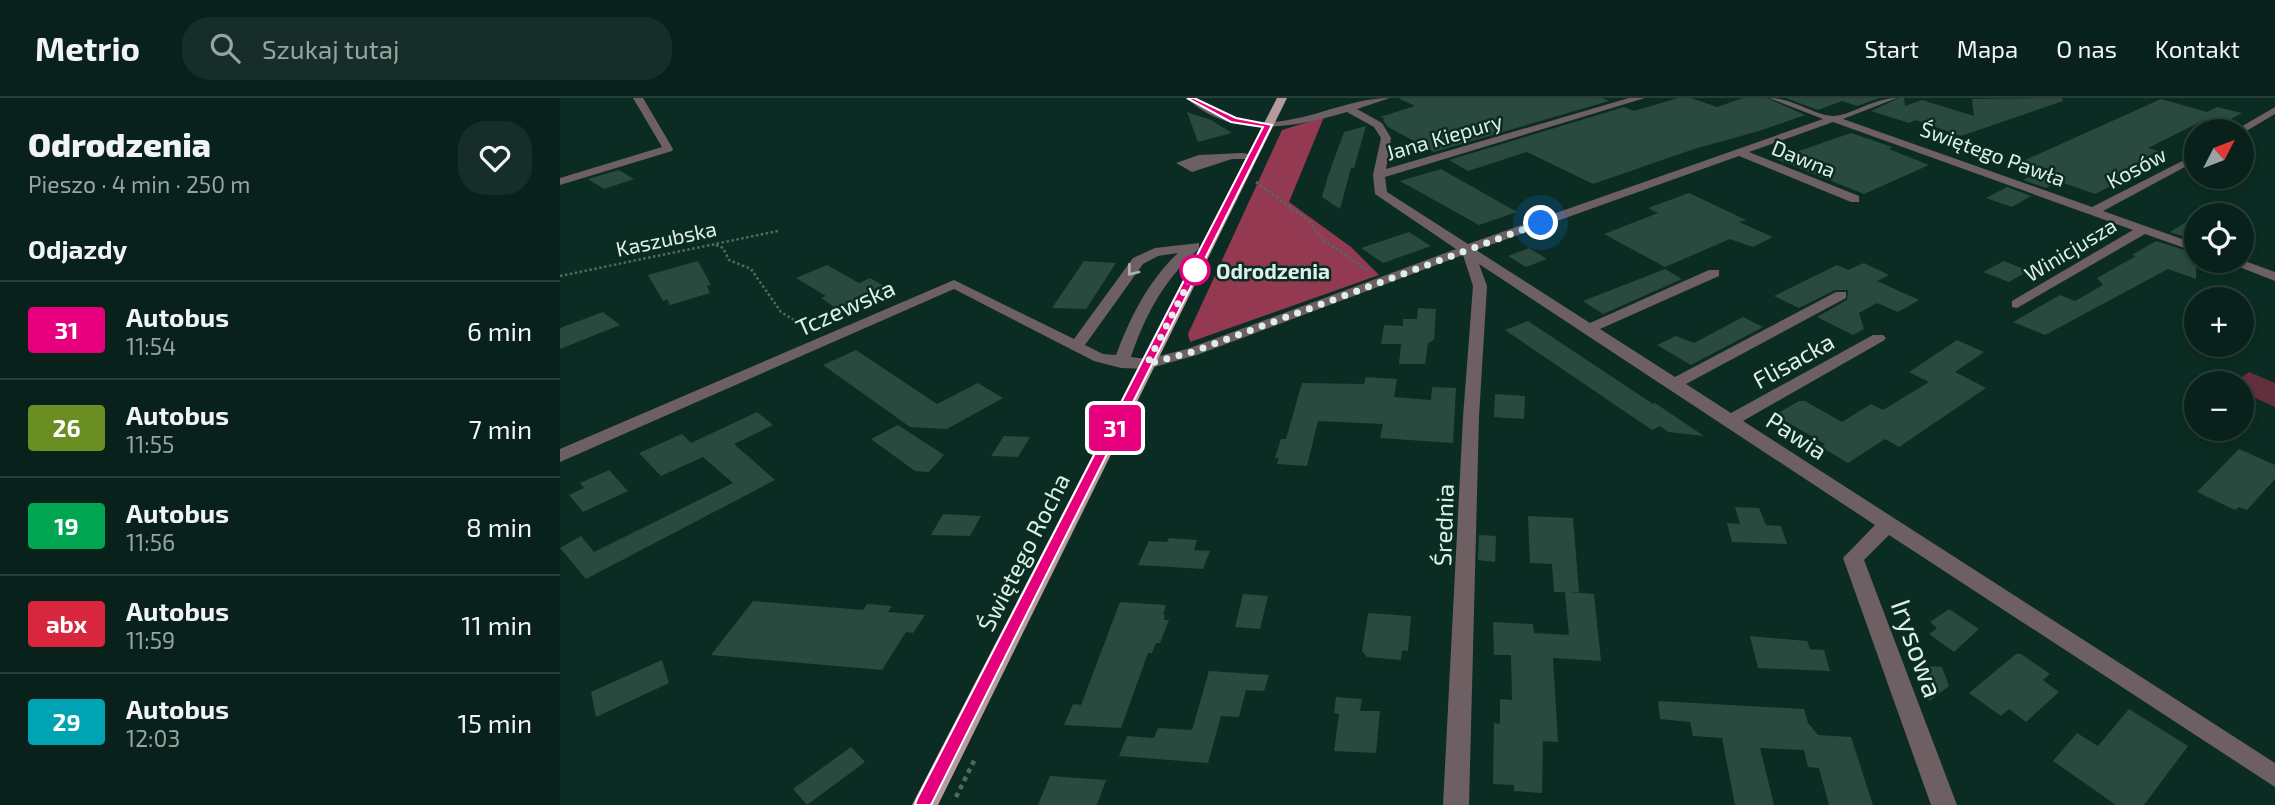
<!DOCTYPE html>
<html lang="pl">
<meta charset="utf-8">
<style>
body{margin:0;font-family:"Exo 2",sans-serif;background:#162e27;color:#f1f3f6;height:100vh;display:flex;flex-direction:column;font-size:26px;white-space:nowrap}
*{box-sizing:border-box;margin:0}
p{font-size:23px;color:#98a3a2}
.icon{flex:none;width:38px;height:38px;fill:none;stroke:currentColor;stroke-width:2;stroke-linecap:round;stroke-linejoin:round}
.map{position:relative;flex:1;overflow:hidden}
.sheet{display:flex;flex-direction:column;background:#08211a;width:560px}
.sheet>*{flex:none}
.badge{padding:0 14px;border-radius:5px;font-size:24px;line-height:46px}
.needle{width:46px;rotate:48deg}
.fabs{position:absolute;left:1624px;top:21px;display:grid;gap:14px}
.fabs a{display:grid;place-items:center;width:70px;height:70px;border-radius:50%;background:#08211a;box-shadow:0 4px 10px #0003,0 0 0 2px #293e39;font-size:35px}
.you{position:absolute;width:35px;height:35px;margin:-18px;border:5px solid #fff;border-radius:50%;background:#1a73e8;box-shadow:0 0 0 10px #1a73e833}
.map>.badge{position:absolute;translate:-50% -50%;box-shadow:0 0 0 4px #fff}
h2{padding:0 28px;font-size:26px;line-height:63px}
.round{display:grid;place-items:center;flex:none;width:74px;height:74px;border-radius:28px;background:#162e27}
.headline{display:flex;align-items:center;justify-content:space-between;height:119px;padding:0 28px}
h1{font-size:33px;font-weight:800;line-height:52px}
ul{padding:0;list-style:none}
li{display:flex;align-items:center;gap:21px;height:98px;padding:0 28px;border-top:2px solid #293e39}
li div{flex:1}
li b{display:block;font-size:26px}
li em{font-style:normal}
li .badge{min-width:77px;font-weight:700;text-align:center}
header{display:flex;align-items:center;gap:42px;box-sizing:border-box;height:98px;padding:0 35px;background:#08211a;border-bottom:2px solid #293e39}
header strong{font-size:33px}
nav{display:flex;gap:38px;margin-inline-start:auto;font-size:24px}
.search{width:490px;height:63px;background:#162e27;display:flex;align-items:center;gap:18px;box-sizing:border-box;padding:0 24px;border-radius:28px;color:#98a3a2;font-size:26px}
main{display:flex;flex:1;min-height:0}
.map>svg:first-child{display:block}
.green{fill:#622f3b}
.forest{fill:#933952}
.building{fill:#2a4a40}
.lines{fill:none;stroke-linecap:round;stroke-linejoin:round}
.path-far1{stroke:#4f6b62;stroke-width:2.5;stroke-dasharray:2.5 2.5;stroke-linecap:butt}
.path{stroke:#4f6b62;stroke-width:4.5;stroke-dasharray:4.5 4.5;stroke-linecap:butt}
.minor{fill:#6e5f62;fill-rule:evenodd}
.major{fill:#b7999e;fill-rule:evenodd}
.oneway{stroke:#abaeac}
.line{fill:#e6007e;stroke:#fff;stroke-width:2}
.walk{stroke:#ddefe8;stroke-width:7;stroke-dasharray:0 12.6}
.stop-dot{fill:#fff;stroke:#e6007e;stroke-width:3.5}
.labels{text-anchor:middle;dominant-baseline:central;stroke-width:5;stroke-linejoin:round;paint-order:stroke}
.far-street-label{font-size:21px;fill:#ddefe8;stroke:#0b2c22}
.far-stop-label{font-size:21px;font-weight:bold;fill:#ddefe8;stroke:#0b2c22;text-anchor:start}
.street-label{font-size:24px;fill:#ddefe8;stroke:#0b2c22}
.near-street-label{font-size:28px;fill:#ddefe8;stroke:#0b2c22}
</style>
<header>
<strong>Metrio</strong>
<div class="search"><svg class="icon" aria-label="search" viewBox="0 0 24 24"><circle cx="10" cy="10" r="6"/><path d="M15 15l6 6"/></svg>Szukaj tutaj</div>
<nav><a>Start</a><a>Mapa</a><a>O nas</a><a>Kontakt</a></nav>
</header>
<main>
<section class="sheet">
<div class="headline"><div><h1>Odrodzenia</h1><p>Pieszo · 4 min · 250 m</p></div><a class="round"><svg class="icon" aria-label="heart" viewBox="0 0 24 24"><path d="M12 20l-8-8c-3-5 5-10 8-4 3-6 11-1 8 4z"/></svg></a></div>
<h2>Odjazdy</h2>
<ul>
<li><span class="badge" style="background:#e6007e;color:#fff">31</span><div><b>Autobus</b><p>11:54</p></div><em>6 min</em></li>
<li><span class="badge" style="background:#6b8e23;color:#fff">26</span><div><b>Autobus</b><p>11:55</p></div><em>7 min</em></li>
<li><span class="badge" style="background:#00a651;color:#fff">19</span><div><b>Autobus</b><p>11:56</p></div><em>8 min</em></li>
<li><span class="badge" style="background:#d7263d;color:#fff">abx</span><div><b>Autobus</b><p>11:59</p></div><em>11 min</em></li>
<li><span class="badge" style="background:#00a3b4;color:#fff">29</span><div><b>Autobus</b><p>12:03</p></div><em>15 min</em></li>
</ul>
</section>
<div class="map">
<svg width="1715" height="707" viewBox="0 0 1715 707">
<rect width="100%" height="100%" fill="#0b2c22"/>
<path class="green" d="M 1689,274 L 1715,285 L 1715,309 L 1682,294 L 1682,285 L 1674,285 Z"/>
<path class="forest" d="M 764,19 L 729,104 L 791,149 L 819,177 L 630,244 L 628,236 L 722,32 Z"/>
<path class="building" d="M 838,0 L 1042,0 L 1049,3 L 874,54 L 828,29 L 823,22 L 825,21 L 820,19 L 855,8 Z
M 1118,0 L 1131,0 L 1157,9 L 1183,0 L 1207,0 L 1245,17 L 1199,33 L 1134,51 L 1033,86 L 967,54 L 908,73 L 889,62 L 1064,9 L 1074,13 Z
M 1226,0 L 1320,0 L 1297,8 L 1282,3 L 1258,12 Z
M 1339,0 L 1344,0 L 1345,8 L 1362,2 L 1414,18 L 1412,1 L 1502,0 L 1503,3 L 1401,38 L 1356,22 L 1349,25 L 1311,13 Z
M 1601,1 L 1647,14 L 1657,9 L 1682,15 L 1660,27 L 1644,22 L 1588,50 L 1598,53 L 1581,62 L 1594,66 L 1535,96 L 1498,83 L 1486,90 L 1463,82 L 1486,71 L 1463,63 Z
M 627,14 L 651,22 L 672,35 L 638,44 Z
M 806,28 L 794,70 L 791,70 L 780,111 L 762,99 L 768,78 L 784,34 Z
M 1291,35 L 1332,49 L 1329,51 L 1369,67 L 1304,96 L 1216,61 Z
M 881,71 L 957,114 L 919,127 L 840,83 Z
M 59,72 L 74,81 L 44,91 L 28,81 Z
M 1447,89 L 1471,98 L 1452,109 L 1426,100 Z
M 1129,95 L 1186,122 L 1179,124 L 1213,139 L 1193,149 L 1170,141 L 1105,169 L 1044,136 L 1098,115 L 1088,110 Z
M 1636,118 L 1636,143 L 1610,134 Z
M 849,134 L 871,148 L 823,165 L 801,150 Z
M 1596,143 L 1636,156 L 1636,181 L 1608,171 L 1485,237 L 1453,224 L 1500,197 L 1515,203 L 1543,187 L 1537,180 L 1576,158 L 1572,157 Z
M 969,150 L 987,161 L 966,169 L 948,158 Z
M 138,163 L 151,187 L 147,188 L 150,195 L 110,207 L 107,201 L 103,203 L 88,177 Z
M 524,163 L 556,165 L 526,211 L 492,210 Z
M 1444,163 L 1464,171 L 1468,173 L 1449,184 L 1423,174 Z
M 1304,165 L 1329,177 L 1317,183 L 1359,202 L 1338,214 L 1317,205 L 1299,215 L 1304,231 L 1293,237 L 1257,219 L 1287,202 L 1288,192 L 1275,192 L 1239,210 L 1214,198 L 1277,167 L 1288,172 Z
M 267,167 L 299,185 L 310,180 L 332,192 L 282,214 L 261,200 L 266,198 L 236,180 Z
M 1105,171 L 1122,181 L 1043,216 L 1023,203 Z
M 858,210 L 876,211 L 874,242 L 868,245 L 865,266 L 839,266 L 841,246 L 821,246 L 824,227 L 843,228 L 843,221 L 857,221 Z
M 43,214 L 60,227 L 0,251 L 0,230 Z
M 1183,219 L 1203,229 L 1131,267 L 1097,247 L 1116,238 L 1134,245 Z
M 968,223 L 1093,306 L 1095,305 L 1144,338 L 1108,334 L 1100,328 L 1092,332 L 945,232 Z
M 1397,242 L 1424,254 L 1395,274 L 1426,290 L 1339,349 L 1325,341 L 1288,365 L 1261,349 L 1265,346 L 1215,317 L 1239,303 L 1245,303 L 1282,324 L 1311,306 L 1323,312 L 1369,284 L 1349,274 Z
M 296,252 L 377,306 L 418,285 L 443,300 L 387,331 L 350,329 L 263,267 Z
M 806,279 L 837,281 L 834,299 L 871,302 L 872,289 L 896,290 L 893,345 L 820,340 L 823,326 L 758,323 L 747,368 L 717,366 L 719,360 L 715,360 L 721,341 L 726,341 L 742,285 L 804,286 Z
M 935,296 L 965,298 L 964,321 L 934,319 Z
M 197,314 L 213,327 L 174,346 L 215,382 L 26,481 L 0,450 L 21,438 L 34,454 L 173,385 L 143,359 L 101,378 L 79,355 L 122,336 L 131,345 Z
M 338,327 L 384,357 L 369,374 L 355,373 L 311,341 Z
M 444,338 L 470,339 L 458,359 L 431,358 Z
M 1679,351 L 1715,367 L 1715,381 L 1687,412 L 1679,409 L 1675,412 L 1637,394 Z
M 49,372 L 68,393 L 23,414 L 9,397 L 24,390 L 20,385 Z
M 1175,409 L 1199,410 L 1206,427 L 1221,428 L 1227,446 L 1172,444 L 1167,425 L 1180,426 Z
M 383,416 L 421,418 L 410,438 L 371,437 Z
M 968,418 L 1013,420 L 1019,494 L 1010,494 L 1034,496 L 1041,563 L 993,560 L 998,644 L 983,643 L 982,695 L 954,693 L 954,687 L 933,686 L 934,625 L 940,626 L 940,601 L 952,602 L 951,557 L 934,557 L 933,524 L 973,526 L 974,535 L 1009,537 L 1005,494 L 994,494 L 992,466 L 970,465 Z
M 919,437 L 936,438 L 935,464 L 918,462 Z
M 609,440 L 637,442 L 634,452 L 650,453 L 643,471 L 578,467 L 589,443 L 607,444 Z
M 683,496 L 708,498 L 700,531 L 675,529 Z
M 193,503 L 303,512 L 307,506 L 332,508 L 328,514 L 365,517 L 353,535 L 346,534 L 322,572 L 151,557 Z
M 560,504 L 606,507 L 603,517 L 605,517 L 604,522 L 609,522 L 600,545 L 596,545 L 592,555 L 588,555 L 561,630 L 504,627 L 513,606 L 521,607 Z
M 1389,511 L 1419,531 L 1394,554 L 1369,536 L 1377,530 L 1370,524 Z
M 808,515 L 851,518 L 848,553 L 842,552 L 841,562 L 807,559 L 802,553 Z
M 1190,538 L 1247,543 L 1250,551 L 1264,552 L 1270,573 L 1198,570 Z
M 1456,556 L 1461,556 L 1490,576 L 1483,582 L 1499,594 L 1466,624 L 1449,611 L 1441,618 L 1409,595 Z
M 102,562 L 109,585 L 36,619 L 31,594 Z
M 1354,567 L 1382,569 L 1389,588 L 1369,603 Z
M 649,573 L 709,577 L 704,593 L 686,592 L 679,619 L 661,618 L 648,665 L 559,658 L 567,638 L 594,640 L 598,630 L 632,632 Z
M 776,599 L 802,601 L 800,613 L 820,613 L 816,655 L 774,653 L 779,616 L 774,615 Z
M 1098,603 L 1244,611 L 1248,625 L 1258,637 L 1291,639 L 1313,707 L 1269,707 L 1259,670 L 1248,669 L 1244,652 L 1200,650 L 1214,707 L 1175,707 L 1162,640 L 1133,638 L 1130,624 L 1100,621 Z
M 1569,611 L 1628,648 L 1584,707 L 1556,707 L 1493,663 L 1517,635 L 1538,648 Z
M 291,649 L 305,664 L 247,707 L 233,691 Z
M 490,678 L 546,682 L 537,707 L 478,707 Z"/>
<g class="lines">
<path class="path-far1" d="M 696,84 L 749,123 L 764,142 L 807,172
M 156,147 L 163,150 L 169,162 L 191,171 L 221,214 L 251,233
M 0,178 L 218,133"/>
<path class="path" d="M 396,699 L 416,659"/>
<path class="minor" d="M 73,0 L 83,0 L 113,51 L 112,53 L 0,87 L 0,80 L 102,49 Z
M 626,0 C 643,0 655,11 671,18 C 682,23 695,24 708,24 C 751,23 788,0 830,0 L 797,11 L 822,25 L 831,40 L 826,71 L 1069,0 L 1085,0 L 825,79 L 827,94 L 908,146 L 1263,21 L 1209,0 C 1233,0 1256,18 1273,18 C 1290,18 1313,0 1337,0 L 1283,21 L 1532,109 L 1636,56 L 1636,63 L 1543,113 L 1636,146 L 1636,154 L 1585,136 L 1457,210 L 1452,209 L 1452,203 L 1573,132 L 1273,24 L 1189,54 L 1299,98 L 1299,104 L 1291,104 L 1179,58 L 916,152 L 1030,225 L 1149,172 L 1159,172 L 1159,178 L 1040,231 L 1115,279 L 1276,194 L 1286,194 L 1286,200 L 1126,286 L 1171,315 L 1313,237 L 1323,237 L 1326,240 L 1323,243 L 1183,323 L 1715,665 L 1715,689 L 1329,437 L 1304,462 L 1397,707 L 1371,707 L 1283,460 L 1315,427 L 919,166 L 927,188 L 919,319 L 909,707 L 883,707 L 903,319 L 913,188 L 903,157 L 637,257 L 587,271 L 561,270 L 534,263 L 394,191 L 0,364 L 0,351 L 394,182 L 514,241 L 573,160 L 595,150 L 639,145 L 639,151 C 605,180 585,217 571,259 L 587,261 L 627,251 L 896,151 L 815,96 L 813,77 L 821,40 L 814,29 L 787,14 C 732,30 673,42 626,0 ZM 618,155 C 588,183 570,220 556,257 L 543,256 L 525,247 L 583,166 L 598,158 Z
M 1715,9 L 1715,16 L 1683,35 L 1674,33 Z
M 683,55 L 698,58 L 692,61 L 672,61 L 632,74 L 616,65 L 639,57 Z
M 1682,162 L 1715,174 L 1715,183 L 1664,163 Z"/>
<path class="major" d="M 717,0 L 727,0 L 378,707 L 352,707 Z"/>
</g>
<defs><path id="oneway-chevron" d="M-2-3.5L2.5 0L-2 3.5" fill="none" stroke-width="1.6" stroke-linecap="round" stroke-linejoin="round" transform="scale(1.75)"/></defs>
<use class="oneway" href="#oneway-chevron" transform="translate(572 173) rotate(128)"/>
<path class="line" d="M 627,0 L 634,0 L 676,20 L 712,27 L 371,707 L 355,707 L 357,701 L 703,29 L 671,24 Z"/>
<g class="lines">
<path class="walk" d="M 635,172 L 587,266 L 632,254 L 981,125"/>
</g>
<circle class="stop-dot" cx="635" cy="172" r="14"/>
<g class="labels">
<g class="far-street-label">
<text transform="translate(884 38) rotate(-16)">Jana Kiepury</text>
<text transform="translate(1433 55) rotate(20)">Świętego Pawła</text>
<text transform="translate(1244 60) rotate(22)">Dawna</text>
<text transform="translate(1576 69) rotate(-28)">Kosów</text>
<text transform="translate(106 140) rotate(-12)">Kaszubska</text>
<text transform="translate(1510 151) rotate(-31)">Winicjusza</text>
</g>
<g class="far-stop-label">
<text x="656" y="172">Odrodzenia</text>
</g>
<g class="street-label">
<text transform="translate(285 209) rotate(-24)">Tczewska</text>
<text transform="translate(1233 262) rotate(-29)">Flisacka</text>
<text transform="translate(1237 337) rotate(33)">Pawia</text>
<text transform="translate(883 427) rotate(-88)">Średnia</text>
<text transform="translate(463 454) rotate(-63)">Świętego Rocha</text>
</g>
<g class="near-street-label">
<text transform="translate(1358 550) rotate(70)">Irysowa</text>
</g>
</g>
</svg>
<div class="fabs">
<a><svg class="needle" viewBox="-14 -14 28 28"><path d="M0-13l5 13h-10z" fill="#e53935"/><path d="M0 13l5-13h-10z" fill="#98a3a2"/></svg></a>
<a><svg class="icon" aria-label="locate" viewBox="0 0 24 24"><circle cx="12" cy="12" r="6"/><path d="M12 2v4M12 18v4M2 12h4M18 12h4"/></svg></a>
<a>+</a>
<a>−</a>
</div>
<div class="you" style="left:981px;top:125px"></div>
<b class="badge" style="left:555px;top:330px;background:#e6007e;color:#fff">31</b>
</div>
</main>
